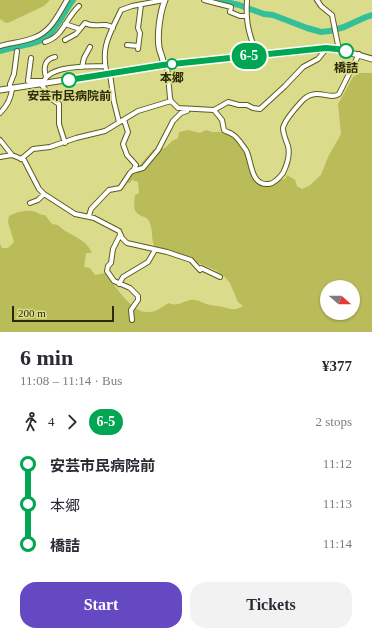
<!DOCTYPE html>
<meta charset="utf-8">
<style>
body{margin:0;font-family:"Times New Roman","Noto Sans JP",serif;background:#f2f2f3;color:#2b2b33;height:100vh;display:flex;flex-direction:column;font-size:15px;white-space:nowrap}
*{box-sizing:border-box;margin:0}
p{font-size:13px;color:#7c7c81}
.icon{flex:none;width:22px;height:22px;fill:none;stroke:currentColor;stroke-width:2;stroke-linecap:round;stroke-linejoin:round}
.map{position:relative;height:332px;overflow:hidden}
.details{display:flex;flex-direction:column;background:#fff;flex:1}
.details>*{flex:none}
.badge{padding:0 8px;border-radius:13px;font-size:14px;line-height:26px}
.needle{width:26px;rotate:110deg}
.buttons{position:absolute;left:320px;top:280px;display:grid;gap:8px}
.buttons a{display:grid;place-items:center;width:40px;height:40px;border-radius:50%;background:#fff;box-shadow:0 1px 3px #0004;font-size:20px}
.scale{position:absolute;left:12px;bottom:10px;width:102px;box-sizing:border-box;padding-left:4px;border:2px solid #2a2a08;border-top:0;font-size:11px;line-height:14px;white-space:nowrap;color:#2a2a08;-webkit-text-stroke:3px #dbdc8b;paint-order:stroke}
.map>.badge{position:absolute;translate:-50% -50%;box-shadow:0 0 0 2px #fff}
.legs{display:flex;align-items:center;gap:6px;height:44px;padding:0 20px;font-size:13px}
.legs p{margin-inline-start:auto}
.head{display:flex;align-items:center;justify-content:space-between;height:68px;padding:0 20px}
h1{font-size:22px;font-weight:800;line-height:30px}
.cta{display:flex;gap:8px;margin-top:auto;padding:8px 20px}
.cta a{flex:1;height:46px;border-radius:16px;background:#6549c2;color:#fff;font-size:16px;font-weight:800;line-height:46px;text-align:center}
.cta a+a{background:#f2f2f3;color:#2b2b33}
ul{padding:0 20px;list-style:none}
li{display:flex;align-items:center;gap:14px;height:40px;font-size:15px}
li i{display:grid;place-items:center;width:6px;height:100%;margin:0 5px;background:currentColor}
li i::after{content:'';width:10px;height:10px;margin:-5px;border:3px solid;border-radius:50%;background:#fff}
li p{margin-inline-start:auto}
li:first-child i{background:linear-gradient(#0000 50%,currentColor 0)}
li:last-child i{background:linear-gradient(currentColor 50%,#0000 0)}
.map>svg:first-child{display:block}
.green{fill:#babb59;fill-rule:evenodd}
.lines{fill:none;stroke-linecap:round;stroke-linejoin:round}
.river{stroke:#33bf97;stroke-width:6}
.minor-casing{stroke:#5d5c1f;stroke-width:6}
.major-casing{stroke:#5d5c1f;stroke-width:7}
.minor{stroke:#fff;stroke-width:4}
.major{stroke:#fff;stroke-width:5}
.line-1-casing{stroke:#fff;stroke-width:9}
.line-1{stroke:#00a651;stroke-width:6}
.stop-1-dot{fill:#fff;stroke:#00a651;stroke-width:2}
.labels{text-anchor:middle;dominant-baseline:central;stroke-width:3.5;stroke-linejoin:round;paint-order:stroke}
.stop-label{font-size:12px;font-weight:bold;fill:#2a2a08;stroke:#dbdc8b}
</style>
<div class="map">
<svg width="372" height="332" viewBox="0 0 372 332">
<rect width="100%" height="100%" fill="#dbdc8b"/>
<path class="green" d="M 0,0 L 50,0 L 44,6 L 10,22 L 6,23 L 0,19 Z
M 359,73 L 372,73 L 372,332 L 0,332 L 0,244 L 2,248 L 8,248 L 14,242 L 8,222 L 9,216 C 16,212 28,209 36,212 C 40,214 40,215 45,215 L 52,224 L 58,225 C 69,236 86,238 92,253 L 86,253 L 84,267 L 90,268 L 95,275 L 105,273 C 115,285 132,314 149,312 C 157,312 162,306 169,303 C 179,308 186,298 195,300 C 201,301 205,304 210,305 C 214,306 219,306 223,307 C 230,309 235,311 243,306 L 238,302 L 230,283 L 225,277 L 215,270 L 164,249 L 156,249 C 150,241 154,230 149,221 C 146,215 137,217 135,210 C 133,206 135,199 135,195 L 139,193 L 138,182 L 132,180 L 130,183 L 127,183 L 132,174 L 153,150 L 165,148 L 172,141 L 178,138 L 179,132 L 188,130 L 200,133 L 206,130 L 212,132 L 226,132 L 236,139 L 249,159 L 258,183 L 264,186 L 272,185 L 279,180 L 285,179 L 287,175 L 295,180 L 297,186 L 302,189 L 309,186 L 321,175 L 328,157 L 341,134 L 338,104 L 353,77 ZM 327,287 L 353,287 L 353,313 L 327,313 Z"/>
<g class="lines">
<path class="river" d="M 218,0 L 239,5 L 264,14 L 273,15 L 307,28 L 321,32 L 330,31 L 344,27 L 366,17 L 372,15
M 0,51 C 12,47 25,46 37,42 C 55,36 62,14 73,0"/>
<defs>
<path id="minor" d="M 204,0 L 231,7 L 230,12 L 240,16 L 246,16
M 247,0 C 246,17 247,27 253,44 C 254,48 257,51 258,55
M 317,0 L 321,6 L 332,15 L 338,45 L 337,49
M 65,24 L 80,29 L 85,23 C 96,29 104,21 113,28
M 65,40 L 76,34 L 80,29
M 45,42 C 64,36 65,19 79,6
M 127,45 L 138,46
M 0,46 C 11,43 22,42 33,38 C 51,32 58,15 67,0
M 138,49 L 140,33 L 138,28 L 141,5
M 31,58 L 28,81 L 43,81
M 167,65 L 170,98 L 171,101 L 178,108 L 214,110 L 228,102 L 239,105 L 247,105 L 253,108 L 260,109 L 285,86 L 303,67 L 318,59 L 326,49
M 82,67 L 84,58 L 90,47
M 107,74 C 100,47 110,34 121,10 L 132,6 L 164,0
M 110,74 L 114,102 L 119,122
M 46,77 C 43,67 45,59 55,57
M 41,84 L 47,92 L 51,94 L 53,100 L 59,104 L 59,124 L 65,143
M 43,84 C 47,64 89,67 105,66
M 10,89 L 10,84 L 14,74 L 17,51
M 214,110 L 222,120 L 224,130 C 226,132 229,132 232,134 C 237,136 242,145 246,150 C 252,161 250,186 269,184 C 275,183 280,177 283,173 C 287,165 290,154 288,146 C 286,140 283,134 283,128 C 285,119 296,108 302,101 C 316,86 330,101 339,94 L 359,54
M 0,113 C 7,106 11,99 12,89
M 124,120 L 128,132 L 123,144 L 127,155 L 136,165 L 133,171
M 0,140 L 12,155 L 24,160 L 39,189 L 44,194 L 75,214 L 94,218 L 119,231 L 122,238 L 127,243 L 167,252 L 191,260 L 200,270 L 201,268 L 220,277
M 0,157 L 12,155
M 21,159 L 33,149 L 50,147 L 76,138 L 105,131 L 138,111 L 171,101
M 30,203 L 38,200 L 44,194
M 89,216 L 91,209 L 109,190 L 120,188 L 130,173 L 132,171 L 143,168 L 158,150 L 173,121 L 181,113 L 187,111
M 120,235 L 113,249 L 111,263 L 108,266 L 107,271 L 114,281 L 130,288 L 138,296 L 138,300 L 131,310 L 132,320
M 119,284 L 123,277 L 148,262 L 155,250"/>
<path id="major" d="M 163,65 C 164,58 160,54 159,47 C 157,34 160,12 165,0
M 0,90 L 163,65 L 326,49 L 337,49 L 372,59"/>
</defs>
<use href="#minor" class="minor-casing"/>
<use href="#major" class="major-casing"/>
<use href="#minor" class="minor"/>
<use href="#major" class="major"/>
</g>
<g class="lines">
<defs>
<path id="line-1" d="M 69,80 L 163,65 L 326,48 L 337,49 L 346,51"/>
</defs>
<use href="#line-1" class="line-1-casing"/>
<use href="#line-1" class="line-1"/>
</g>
<g class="stop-1-dot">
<circle cx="346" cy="51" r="7"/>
<circle cx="172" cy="64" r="5"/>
<circle cx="69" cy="80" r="7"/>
</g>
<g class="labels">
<g class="stop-label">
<text x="346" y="68">橋詰</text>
<text x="172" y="78">本郷</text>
<text x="69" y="96">安芸市民病院前</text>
</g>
</g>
</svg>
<div class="buttons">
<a><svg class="needle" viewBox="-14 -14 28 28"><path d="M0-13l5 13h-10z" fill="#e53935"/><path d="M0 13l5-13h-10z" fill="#7c7c81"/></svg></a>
</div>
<div class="scale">200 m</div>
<b class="badge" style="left:249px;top:56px;background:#00a651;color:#fff">6-5</b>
</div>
<section class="details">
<div class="head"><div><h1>6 min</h1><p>11:08 – 11:14 · Bus</p></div><b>¥377</b></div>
<div class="legs"><svg class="icon" aria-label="walk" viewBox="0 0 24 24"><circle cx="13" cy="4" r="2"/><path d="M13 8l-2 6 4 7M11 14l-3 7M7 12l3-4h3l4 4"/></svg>4<svg class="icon" aria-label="forward" viewBox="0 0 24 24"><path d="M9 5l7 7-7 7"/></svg><b class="badge" style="background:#00a651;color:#fff">6-5</b><p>2 stops</p></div>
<ul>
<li><i style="color:#00a651"></i><b>安芸市民病院前</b><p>11:12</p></li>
<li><i style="color:#00a651"></i><span>本郷</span><p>11:13</p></li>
<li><i style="color:#00a651"></i><b>橋詰</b><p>11:14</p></li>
</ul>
<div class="cta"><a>Start</a><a>Tickets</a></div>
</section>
